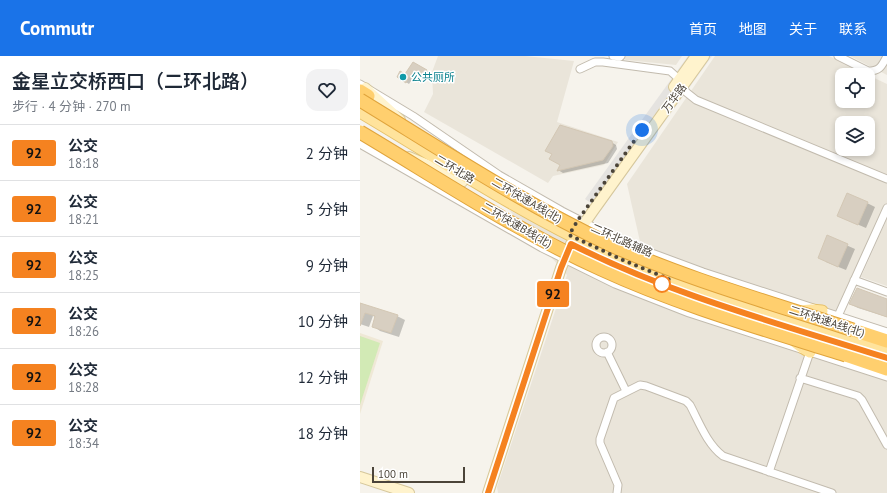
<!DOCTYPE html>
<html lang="zh">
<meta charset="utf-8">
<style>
body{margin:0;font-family:"PT Sans","Noto Sans SC",sans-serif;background:#f2f2f3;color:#1f2937;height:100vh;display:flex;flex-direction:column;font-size:15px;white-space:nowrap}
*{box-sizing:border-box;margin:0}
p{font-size:13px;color:#747a83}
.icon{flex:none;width:22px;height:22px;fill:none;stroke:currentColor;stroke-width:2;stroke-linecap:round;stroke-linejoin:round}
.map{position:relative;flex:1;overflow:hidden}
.side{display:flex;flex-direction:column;background:#fff;width:360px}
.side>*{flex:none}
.badge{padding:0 8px;border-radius:3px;font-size:14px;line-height:26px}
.tools{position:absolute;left:475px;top:12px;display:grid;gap:8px}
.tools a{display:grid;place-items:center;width:40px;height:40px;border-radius:8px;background:#fff;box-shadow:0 2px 6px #0003;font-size:20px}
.scale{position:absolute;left:12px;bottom:10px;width:93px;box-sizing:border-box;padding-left:4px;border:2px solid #4b4439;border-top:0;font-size:11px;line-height:14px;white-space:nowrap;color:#4b4439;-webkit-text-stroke:3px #fff;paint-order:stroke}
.you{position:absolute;width:20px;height:20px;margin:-10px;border:3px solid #fff;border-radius:50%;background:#1a73e8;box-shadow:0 0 0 6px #1a73e833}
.map>.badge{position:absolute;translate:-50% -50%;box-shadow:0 0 0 2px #fff}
.round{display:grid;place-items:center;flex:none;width:42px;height:42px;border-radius:12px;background:#f2f2f3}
.headline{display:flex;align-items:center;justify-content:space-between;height:68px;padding:0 12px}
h1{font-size:19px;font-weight:600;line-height:30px}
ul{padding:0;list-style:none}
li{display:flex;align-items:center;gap:12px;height:56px;padding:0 12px;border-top:1px solid #e0e1e3}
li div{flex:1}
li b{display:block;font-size:15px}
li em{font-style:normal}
li .badge{min-width:44px;font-weight:700;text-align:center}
header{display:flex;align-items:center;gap:24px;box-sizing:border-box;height:56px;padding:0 20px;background:#1a73e8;color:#fff}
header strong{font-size:19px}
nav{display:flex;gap:22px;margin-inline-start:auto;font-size:14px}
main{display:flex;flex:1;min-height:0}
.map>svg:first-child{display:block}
.residential{fill:#eae5da;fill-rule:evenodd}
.education{fill:#efe8d6}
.green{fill:#d2eab5}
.parking{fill:#e5e3e0}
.shadow{fill:#0003}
.building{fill:#d8cfc1;stroke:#d3c7b4}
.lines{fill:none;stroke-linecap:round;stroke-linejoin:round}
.street-casing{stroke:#c2bbae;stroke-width:9}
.secondary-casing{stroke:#d6c79b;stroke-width:12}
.primary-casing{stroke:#e6c16a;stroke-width:13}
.highway-casing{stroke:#e0a43c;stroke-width:15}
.street{stroke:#fff;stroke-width:7}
.secondary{stroke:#fff3cd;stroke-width:10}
.primary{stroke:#ffe39c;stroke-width:11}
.highway{stroke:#ffcf6e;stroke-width:13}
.highway-bridge-casing{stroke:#e0a43c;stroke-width:15;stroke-linecap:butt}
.highway-bridge{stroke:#ffcf6e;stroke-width:13}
.line-casing{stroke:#fff;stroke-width:9}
.line{stroke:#f58220;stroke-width:6}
.walk{stroke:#4b4439;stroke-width:4;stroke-dasharray:0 7.2}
.culture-dot{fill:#0f9aa8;stroke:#fff;stroke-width:1.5}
.stop-dot{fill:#fff;stroke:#f58220;stroke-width:2}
.labels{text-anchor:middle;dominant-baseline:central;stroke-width:3;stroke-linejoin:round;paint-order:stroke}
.culture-label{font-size:11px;fill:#0d838f;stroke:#fff;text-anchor:start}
.street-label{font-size:11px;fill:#4b4439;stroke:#fff}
</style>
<header>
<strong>Commutr</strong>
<nav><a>首页</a><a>地图</a><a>关于</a><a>联系</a></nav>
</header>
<main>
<section class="side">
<div class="headline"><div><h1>金星立交桥西口（二环北路）</h1><p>步行 · 4 分钟 · 270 m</p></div><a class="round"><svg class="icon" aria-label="heart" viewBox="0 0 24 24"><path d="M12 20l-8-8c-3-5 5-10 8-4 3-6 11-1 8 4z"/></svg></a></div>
<ul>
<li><span class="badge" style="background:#f58220;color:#111">92</span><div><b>公交</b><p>18:18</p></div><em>2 分钟</em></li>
<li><span class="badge" style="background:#f58220;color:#111">92</span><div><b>公交</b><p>18:21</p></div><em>5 分钟</em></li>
<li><span class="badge" style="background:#f58220;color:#111">92</span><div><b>公交</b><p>18:25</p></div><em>9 分钟</em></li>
<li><span class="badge" style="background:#f58220;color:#111">92</span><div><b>公交</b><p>18:26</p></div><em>10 分钟</em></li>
<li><span class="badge" style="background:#f58220;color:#111">92</span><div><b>公交</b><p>18:28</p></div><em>12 分钟</em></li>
<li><span class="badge" style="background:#f58220;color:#111">92</span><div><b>公交</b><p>18:34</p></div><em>18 分钟</em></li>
</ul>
</section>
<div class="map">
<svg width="527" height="437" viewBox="0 0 527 437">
<rect width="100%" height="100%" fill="#f6f3ec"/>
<path class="residential" d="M 78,0 L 165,0 L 214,5 L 197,66 L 258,86 L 244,109 L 193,120 L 188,127 L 64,56 L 73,38 L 72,16 Z
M 260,0 L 322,0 L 316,9 L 266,4 Z
M 355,0 L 469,0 L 508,19 L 482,19 L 482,45 L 508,45 L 508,19 L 527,28 L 527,148 L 476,258 L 377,228 L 281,190 L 267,128 ZM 482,67 L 508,67 L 508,93 L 482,93 Z
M 490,0 L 527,0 L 527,19 Z
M 149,154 L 527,321 L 527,437 L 138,437 L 137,431 L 207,219 Z
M 527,163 L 527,230 L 501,221 Z"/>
<path class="education" d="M 0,277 L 23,285 L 0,358 Z"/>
<path class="green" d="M 0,280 L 20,287 L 0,349 Z"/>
<path class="parking" d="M 328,0 L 352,0 L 241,154 L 225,143 Z"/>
<path class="shadow" d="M 53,7 L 69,16 L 63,27 L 53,22 L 49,28 L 38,21 L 46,20 Z
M 251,86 L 256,89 L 257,93 L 248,107 L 203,117 L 198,114 Z
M 507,147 L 515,151 L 506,172 L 478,160 Z
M 468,181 L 495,193 L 486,214 L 466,206 Z
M 527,244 L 527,261 L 498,252 L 490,248 Z
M 0,248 L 37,260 L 45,264 L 39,281 L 20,275 L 13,270 L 16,261 L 13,260 L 9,271 L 0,268 Z"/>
<path class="building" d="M 53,6 L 67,14 L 59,26 L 49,21 L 46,27 L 37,21 L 40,15 L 45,18 Z
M 200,69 L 252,85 L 253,90 L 243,104 L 197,115 L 200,109 L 189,103 L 192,98 L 185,95 Z
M 487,137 L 508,146 L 498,169 L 477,160 Z
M 467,179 L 488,188 L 478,211 L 458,202 Z
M 497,232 L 527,243 L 527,261 L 489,248 Z
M 0,247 L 38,259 L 31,277 L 12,271 L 15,260 L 5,257 L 0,270 Z"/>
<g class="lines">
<defs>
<path id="street" d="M 253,0 L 260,1 L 261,0
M 478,0 L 508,15 C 520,15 522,10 527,0
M 220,13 L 235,6 L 243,6 L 310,15 L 319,23
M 0,28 L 53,60 L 139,119 L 202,155 L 255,182 L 289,196 L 343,216 L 527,276
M 323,30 L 326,36 L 336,44 L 527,123
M 0,88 L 182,192 L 255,228 L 329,257 L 527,321
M 494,224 L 527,236
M 478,260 L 527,152
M236 289a8 8 0 1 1 16 0a8 8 0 1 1-16 0Z
M 247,296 L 266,335
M 440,322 L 498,340 L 502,344 L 527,389
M 409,416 L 450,296
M 257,437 L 258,429 L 240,387 L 240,383 L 254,342 L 280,329 L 286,330 L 326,345 L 330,349 C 339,366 347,388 363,400 L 472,437"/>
<path id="secondary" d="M 314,31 L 336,0
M 5,32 L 40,64
M 49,101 L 80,114 L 102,126
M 217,178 L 233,155 L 344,0
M 0,421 L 49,437
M 128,437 L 201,212 L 211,188"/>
<path id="primary" d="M 0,56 C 81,104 161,158 247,197 C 297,221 350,238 403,255 C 444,268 486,281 527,295
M 439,255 L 451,254 L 462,255
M 402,262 C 420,270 432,287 450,296
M 516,299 L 527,306"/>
<path id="highway" d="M 0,35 L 8,40
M 493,274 L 527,285
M 486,299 L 527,313"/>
</defs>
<use href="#street" class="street-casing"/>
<use href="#secondary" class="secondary-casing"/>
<use href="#primary" class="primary-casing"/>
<use href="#highway" class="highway-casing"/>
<use href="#street" class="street"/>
<use href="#secondary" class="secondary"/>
<use href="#primary" class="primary"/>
<use href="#highway" class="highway"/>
<defs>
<path id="highway-bridge" d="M 0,44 C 82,94 164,148 251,189 C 329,224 412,247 493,274
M 0,76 C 79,123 157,175 241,213 C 319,249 404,273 486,299"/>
</defs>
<use href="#highway-bridge" class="highway-bridge-casing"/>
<use href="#highway-bridge" class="highway-bridge"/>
</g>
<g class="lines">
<defs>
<path id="line" d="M 128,437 L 201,212 L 211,188 C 311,239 421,268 527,302"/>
</defs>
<use href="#line" class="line-casing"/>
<use href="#line" class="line"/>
<path class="walk" d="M 282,74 L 218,164 L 209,179 L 265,205 L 309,223 L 302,228"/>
</g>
<circle class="culture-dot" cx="43" cy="21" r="4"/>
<circle class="stop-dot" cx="302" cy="228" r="8"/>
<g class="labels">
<g class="culture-label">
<text x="51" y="21">公共厕所</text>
</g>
<g class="street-label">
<text transform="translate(314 42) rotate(-54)">万华路</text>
<text transform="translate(95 113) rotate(31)">二环北路</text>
<text transform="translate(167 144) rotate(30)">二环快速A线(北)</text>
<text transform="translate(157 169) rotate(30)">二环快速B线(北)</text>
<text transform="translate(262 184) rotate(24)">二环北路辅路</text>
<text transform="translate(467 265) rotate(18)">二环快速A线(北)</text>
</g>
</g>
</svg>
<div class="tools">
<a><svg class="icon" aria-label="locate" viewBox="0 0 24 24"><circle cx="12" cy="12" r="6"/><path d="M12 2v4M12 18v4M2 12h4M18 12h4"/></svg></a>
<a><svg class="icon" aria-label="layers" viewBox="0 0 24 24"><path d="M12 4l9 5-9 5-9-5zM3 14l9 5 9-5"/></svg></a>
</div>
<div class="scale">100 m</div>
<div class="you" style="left:282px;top:74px"></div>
<b class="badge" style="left:193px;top:238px;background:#f58220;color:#111">92</b>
</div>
</main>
